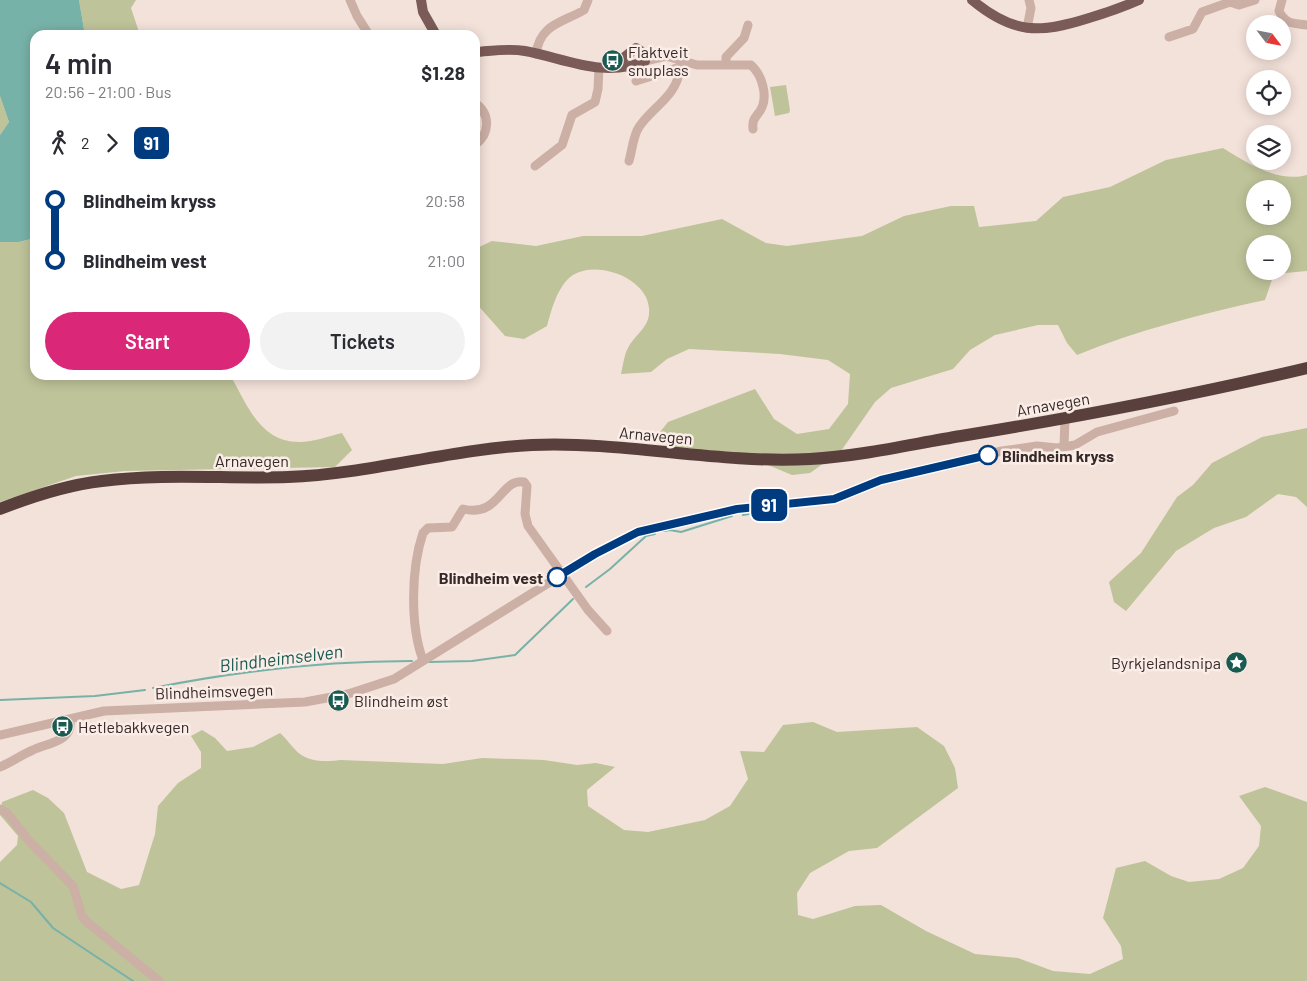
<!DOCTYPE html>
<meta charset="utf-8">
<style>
body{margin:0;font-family:Barlow,sans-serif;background:#f2f2f3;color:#2b2b33;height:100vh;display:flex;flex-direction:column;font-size:19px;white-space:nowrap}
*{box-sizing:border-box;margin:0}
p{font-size:16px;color:#7c7c81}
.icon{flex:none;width:28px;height:28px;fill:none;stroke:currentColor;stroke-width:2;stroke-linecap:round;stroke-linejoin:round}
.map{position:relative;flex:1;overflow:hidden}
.sheet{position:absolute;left:30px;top:30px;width:450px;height:350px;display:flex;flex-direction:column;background:#fff;border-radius:15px;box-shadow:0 2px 12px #0003}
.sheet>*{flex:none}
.badge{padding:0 10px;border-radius:8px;font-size:18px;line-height:32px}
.needle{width:32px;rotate:122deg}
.controls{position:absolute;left:1246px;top:15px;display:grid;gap:10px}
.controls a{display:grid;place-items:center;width:45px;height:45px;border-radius:50%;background:#fff;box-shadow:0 2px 12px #0003;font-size:25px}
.map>.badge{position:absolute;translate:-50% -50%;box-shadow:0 0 0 2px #fff}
.legs{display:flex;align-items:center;gap:8px;height:55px;padding:0 15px;font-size:16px}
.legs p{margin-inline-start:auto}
.head{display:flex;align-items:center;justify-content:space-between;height:85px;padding:0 15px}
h1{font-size:28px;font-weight:600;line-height:38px}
.cta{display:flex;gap:10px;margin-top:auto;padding:10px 15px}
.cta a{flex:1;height:58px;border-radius:30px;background:#db2777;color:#fff;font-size:20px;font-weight:600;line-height:58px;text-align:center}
.cta a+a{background:#f2f2f3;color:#2b2b33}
ul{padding:0 15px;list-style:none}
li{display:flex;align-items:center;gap:18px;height:60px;font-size:19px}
li i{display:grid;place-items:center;width:8px;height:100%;margin:0 6px;background:currentColor}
li i::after{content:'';width:12px;height:12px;margin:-6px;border:4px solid;border-radius:50%;background:#fff}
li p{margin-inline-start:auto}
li:first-child i{background:linear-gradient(#0000 50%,currentColor 0)}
li:last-child i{background:linear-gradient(currentColor 50%,#0000 0)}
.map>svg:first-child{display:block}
.green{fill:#bec399;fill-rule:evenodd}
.water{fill:#77b2a8}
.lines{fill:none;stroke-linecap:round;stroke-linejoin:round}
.stream{stroke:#77b2a8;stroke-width:2}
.minor{stroke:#ccafa5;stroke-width:9}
.major{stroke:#7a5b57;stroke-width:10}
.highway{stroke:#59403d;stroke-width:12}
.line-1-casing{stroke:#fff;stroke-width:11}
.line-1{stroke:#003b80;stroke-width:8}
.stop-1-dot{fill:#fff;stroke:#003b80;stroke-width:2.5}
.labels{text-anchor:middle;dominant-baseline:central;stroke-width:5;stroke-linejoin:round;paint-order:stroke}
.poi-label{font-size:16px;fill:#372927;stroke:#faede7;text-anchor:start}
.street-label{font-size:16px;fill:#372927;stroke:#faede7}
.stop-label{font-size:16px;font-weight:bold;fill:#372927;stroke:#faede7;text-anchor:start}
.water-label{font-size:18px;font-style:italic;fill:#1a5b51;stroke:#faede7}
</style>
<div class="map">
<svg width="1307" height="981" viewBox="0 0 1307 981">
<rect width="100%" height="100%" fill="#f3e2da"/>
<path class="green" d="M 79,0 L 136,0 L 131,8 L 140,35 L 85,35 Z
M 786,85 L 790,110 L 789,113 L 775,116 L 770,87 Z
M 0,96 L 9,122 L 0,135 Z
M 1223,148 C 1247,163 1278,183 1307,175 L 1307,271 L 1274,274 L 1265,300 C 1201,314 1138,330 1077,355 L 1067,343 L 1058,325 L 1038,325 L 995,335 L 970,350 L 953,369 L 891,388 L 875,402 L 841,451 L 810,473 L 792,475 L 761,462 L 684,451 L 667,445 L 660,432 L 668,422 L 755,389 L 774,419 L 797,434 L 829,429 L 848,404 L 850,374 L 828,360 L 780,354 L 689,349 L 667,359 L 651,372 L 621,374 C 623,366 624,355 628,348 C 636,333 651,327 649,308 C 647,276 589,256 567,280 C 556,292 551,311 547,326 L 524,339 L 505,336 L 475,302 L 475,249 L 492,241 L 536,246 L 583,236 L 642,236 L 722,219 L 766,243 L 787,246 L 862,236 L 904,216 L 951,206 L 974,206 L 979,227 L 1036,221 L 1063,197 L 1110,187 L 1166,160 ZM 1255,189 L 1282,189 L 1282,216 L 1255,216 ZM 1255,244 L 1282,244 L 1282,271 L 1255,271 Z
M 35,238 L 35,375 L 230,375 C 247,404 260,443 300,442 C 313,442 329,436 342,433 L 352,450 L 335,467 L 125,471 L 76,476 L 0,502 L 0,242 L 19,242 Z
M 1307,428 L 1307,507 L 1296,497 L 1278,494 L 1246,517 L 1214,528 L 1176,551 L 1126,611 L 1114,602 L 1109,582 L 1141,553 L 1177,497 L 1193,485 L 1212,463 L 1262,437 Z
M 813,722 L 837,732 L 917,727 L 944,746 L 955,768 L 958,788 L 877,848 L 849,851 L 810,873 L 797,893 L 798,915 L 813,919 L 855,906 L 881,905 L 926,931 L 975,954 L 1018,958 L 1053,971 L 1090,974 L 1123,959 L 1121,946 L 1103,918 L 1116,868 L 1145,861 L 1171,876 L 1189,882 L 1219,879 L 1243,868 L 1259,846 L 1261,826 L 1239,796 L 1265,787 L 1307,802 L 1307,981 L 0,981 L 0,862 L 17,845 L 18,836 L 0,815 L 2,802 L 33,790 L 48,798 L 64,813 L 87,872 L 121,889 L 139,885 L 155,834 L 158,806 L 178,783 L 201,768 L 201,752 L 191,736 L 202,730 L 215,738 L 227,751 L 253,747 L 280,733 C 288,740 293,749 300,754 C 310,762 327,762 340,760 L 443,764 L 482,758 L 544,760 L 577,765 L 596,763 L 615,767 L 587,790 L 588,806 L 624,830 L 648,832 L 705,820 L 730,806 L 748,779 L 740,751 L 764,752 L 783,725 Z"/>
<path class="water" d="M 0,0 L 79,0 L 85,35 L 35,35 L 35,238 L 19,242 L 0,242 L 0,135 L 9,122 L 0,96 Z"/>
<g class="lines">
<path class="stream" d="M 743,515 L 779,509
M 664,531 L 670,530 L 681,532 L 732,516
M 586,587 L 610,569 L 646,536 L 655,534
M 429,662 L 472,661 L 515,655 L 573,599
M 153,688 C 238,671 326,661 412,661
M 0,700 L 95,696 L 145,690
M 0,883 L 31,902 L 53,928 L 133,981"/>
<path class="minor" d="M 350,0 L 357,16 L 369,35
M 1282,0 L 1279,11 C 1286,25 1293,23 1307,25
M 1027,28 L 1031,8 L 1029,0
M 1169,37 L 1193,29 L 1202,12 L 1230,2 L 1239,5 L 1255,0
M 536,54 C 540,24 562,23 584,10 L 588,0
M 645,61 L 666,56 L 697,65 L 751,65 C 762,75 769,97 760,111 C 755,118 752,120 753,129
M 726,64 L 726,57 L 744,38 L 748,25
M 475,103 C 491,114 490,134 475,145
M 629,161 C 632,151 633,136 639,127 C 653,106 678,96 680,67 L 636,81
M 535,166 L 562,145 L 572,115 L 595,102 L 598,89 L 599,67
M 1064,446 L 1065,419
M 423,660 C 410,626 411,568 423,533 L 428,528 L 452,527 L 463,509 C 500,518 500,478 524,482 L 527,486 L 525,514 L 528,526 L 588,610 L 607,631
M 0,735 L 104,711 L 305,702 L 348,694 L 394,679 L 595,554 L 638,532 L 737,509 L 834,499 L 881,480 L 1002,451 L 1037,446 L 1057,448 L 1075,445 L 1097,432 L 1174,411
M 0,767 C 12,762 21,755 33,750 C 47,743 73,742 70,720
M 0,809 L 8,814 L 30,842 L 73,886 L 82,916 L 87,922 L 159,981"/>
<path class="major" d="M 421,0 L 423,12 L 436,35
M 972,0 C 1013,34 1039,34 1089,18 C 1106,13 1123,7 1139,0
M 475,52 C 492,51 508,48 525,51 C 564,58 604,79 645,61 L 645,54 L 636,48 L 612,67"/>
<path class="highway" d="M 0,509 C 33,496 67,485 102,481 C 164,473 226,479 288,477 C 370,474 450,449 532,445 C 625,441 717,464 810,459 C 861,456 912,444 961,436 C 1077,417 1193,395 1307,368"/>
</g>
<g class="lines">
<defs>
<path id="line-1" d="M 557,577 L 595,554 L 638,532 L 737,509 L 834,499 L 881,480 L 988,455"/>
</defs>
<use href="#line-1" class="line-1-casing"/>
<use href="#line-1" class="line-1"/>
</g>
<defs>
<symbol id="bus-disc" viewBox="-11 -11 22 22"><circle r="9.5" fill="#1a5b51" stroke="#faede7"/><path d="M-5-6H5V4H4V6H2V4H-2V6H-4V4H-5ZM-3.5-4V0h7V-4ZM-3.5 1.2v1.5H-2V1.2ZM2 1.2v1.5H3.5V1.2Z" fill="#fff"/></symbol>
<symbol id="sight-disc" viewBox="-11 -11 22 22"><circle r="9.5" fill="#1a5b51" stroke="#faede7"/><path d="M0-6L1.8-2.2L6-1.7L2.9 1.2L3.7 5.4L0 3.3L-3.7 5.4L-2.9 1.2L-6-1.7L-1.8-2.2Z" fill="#fff"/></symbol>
</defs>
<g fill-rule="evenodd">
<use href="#bus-disc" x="600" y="48" width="25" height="25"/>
<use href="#sight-disc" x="1224" y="650" width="25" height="25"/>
<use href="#bus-disc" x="326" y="688" width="25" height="25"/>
<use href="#bus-disc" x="50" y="714" width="25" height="25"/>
</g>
<g class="stop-1-dot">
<circle cx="988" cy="455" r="9"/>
<circle cx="557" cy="577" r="9"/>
</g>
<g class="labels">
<g class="poi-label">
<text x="628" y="51">Flaktveit<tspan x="628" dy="18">snuplass</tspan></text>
<text x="1221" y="662" text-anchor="end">Byrkjelandsnipa</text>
<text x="354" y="700">Blindheim øst</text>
<text x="78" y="726">Hetlebakkvegen</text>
</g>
<g class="street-label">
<text transform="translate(1053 404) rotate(-10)">Arnavegen</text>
<text transform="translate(656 435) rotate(5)">Arnavegen</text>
<text x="252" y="460">Arnavegen</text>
<text transform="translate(214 691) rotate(-2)">Blindheimsvegen</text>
</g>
<g class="stop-label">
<text x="1002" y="455">Blindheim kryss</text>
<text x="543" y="577" text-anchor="end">Blindheim vest</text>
</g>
<g class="water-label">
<text transform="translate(281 658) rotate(-7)">Blindheimselven</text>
</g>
</g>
</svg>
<div class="controls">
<a><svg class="needle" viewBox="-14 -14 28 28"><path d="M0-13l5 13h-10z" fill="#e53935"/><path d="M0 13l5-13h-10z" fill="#7c7c81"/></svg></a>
<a><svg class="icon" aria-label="locate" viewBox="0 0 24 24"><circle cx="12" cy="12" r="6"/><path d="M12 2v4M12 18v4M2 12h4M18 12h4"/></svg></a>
<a><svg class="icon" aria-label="layers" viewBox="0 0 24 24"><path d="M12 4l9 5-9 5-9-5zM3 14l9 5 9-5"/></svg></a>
<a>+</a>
<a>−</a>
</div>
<b class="badge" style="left:769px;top:505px;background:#003b80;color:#fff">91</b>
<section class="sheet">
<div class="head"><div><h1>4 min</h1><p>20:56 – 21:00 · Bus</p></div><b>$1.28</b></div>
<div class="legs"><svg class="icon" aria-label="walk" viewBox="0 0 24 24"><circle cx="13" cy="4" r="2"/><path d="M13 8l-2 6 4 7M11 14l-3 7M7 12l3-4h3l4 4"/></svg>2<svg class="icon" aria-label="forward" viewBox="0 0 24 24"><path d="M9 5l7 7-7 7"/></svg><b class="badge" style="background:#003b80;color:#fff">91</b></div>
<ul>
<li><i style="color:#003b80"></i><b>Blindheim kryss</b><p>20:58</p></li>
<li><i style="color:#003b80"></i><b>Blindheim vest</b><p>21:00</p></li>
</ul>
<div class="cta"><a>Start</a><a>Tickets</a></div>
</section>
</div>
